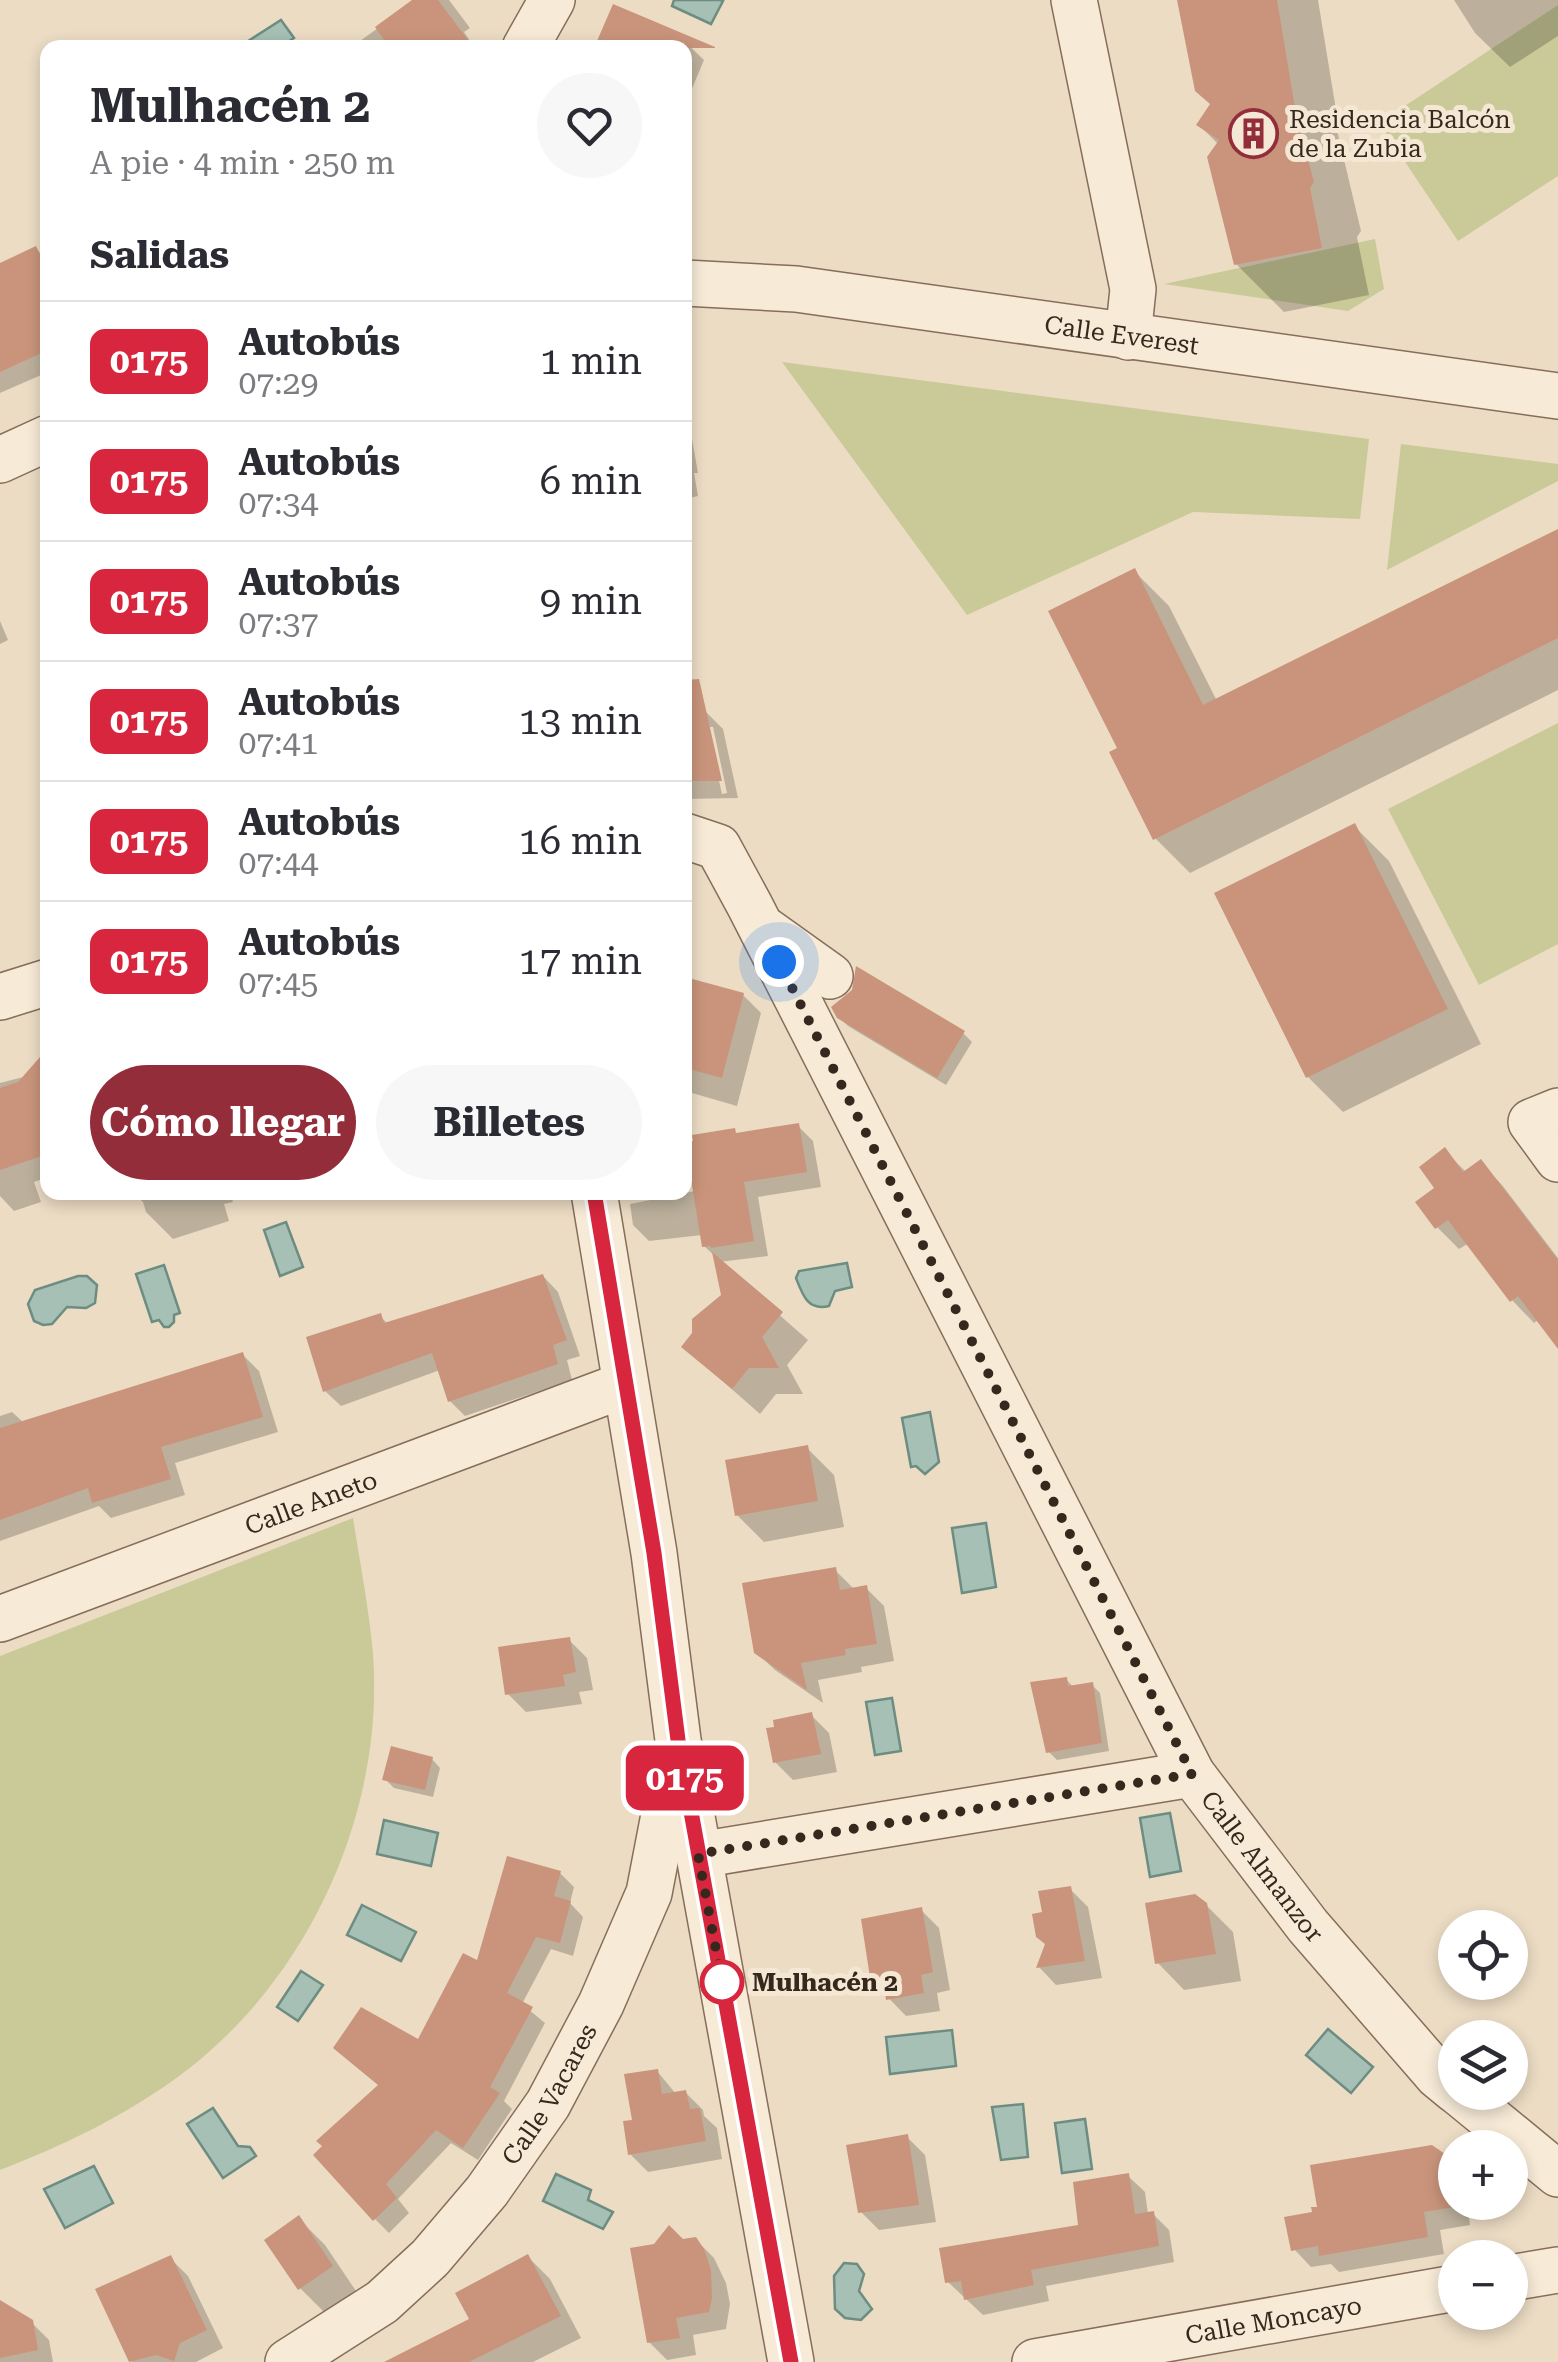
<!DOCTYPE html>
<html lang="es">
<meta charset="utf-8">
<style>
body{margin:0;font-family:"Roboto Serif",serif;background:#f7f7f7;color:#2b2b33;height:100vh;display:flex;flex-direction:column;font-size:38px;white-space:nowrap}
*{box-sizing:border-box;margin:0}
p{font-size:32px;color:#7c7c81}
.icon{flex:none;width:55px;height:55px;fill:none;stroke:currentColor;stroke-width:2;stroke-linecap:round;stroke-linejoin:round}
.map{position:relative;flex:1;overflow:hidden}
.drawer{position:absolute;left:40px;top:40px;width:652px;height:1160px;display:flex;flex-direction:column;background:#fff;border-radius:20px;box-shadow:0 5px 15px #0003}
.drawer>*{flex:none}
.badge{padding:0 20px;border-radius:15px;font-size:35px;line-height:65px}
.fabs{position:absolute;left:1438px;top:1910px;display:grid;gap:20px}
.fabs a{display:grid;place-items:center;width:90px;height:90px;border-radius:50%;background:#fff;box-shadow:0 5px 15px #0003;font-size:50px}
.you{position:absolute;width:50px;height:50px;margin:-25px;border:8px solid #fff;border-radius:50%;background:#1a73e8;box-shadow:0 0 0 15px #1a73e833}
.map>.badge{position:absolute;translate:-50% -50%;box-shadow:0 0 0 5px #fff}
h2{padding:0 50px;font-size:38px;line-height:90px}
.round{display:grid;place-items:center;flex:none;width:105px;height:105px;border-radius:52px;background:#f7f7f7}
.headline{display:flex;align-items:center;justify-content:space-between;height:170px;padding:0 50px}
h1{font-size:48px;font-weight:700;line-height:75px}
.cta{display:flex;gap:20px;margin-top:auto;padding:20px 50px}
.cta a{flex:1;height:115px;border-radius:60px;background:#932d39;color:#fff;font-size:40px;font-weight:700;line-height:115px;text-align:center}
.cta a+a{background:#f7f7f7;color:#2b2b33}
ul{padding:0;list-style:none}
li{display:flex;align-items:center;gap:30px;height:120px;padding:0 50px;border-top:2px solid #e1e1e2}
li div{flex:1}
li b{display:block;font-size:38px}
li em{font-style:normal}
li .badge{min-width:110px;font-weight:700;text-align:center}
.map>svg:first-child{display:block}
.green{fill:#c9ca98}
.water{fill:#a6c0b5;stroke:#6d8d82;stroke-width:2.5}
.shadow{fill:#0003;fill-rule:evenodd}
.building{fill:#c9947b}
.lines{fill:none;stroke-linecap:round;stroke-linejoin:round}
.minor-casing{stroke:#866e5b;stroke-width:48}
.minor{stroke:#f7ead7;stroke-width:45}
.line-casing{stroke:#fff;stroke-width:22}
.line{stroke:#d7263d;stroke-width:15}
.walk{stroke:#37281e;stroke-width:10;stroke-dasharray:0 18}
.stop-dot{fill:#fff;stroke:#d7263d;stroke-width:5}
.labels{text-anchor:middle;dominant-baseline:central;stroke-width:10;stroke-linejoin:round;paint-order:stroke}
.poi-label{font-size:25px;fill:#37281e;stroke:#f4e7d3;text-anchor:start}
.street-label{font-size:25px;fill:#37281e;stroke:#f4e7d3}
.stop-label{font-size:25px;font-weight:bold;fill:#37281e;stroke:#f4e7d3;text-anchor:start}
</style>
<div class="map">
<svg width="1558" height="2362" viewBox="0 0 1558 2362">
<rect width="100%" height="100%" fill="#ecdcc4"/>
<path class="green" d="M 1558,5 L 1558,176 L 1458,241 L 1379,123 Z
M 1375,239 L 1384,289 L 1348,311 L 1164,284 Z
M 782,362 L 1369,439 L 1360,519 L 1193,512 L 967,615 Z
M 1401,444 L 1558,464 L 1558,481 L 1387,570 Z
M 1558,723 L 1558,944 L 1479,985 L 1388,809 Z
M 353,1518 C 360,1563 369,1608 373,1654 C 385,1815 306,1985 175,2079 C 121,2118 62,2146 0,2170 L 0,1656 Z"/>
<path class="water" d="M 674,0 L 720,0 L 723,1 L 711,24 L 672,6 Z
M 281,20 L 294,38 L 280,47 L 239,47 Z
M 286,1222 L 303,1267 L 280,1276 L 264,1230 Z
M 847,1263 L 852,1287 L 835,1291 L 829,1306 C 808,1311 803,1296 796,1278 L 799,1271 Z
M 164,1265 L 180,1313 L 174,1315 L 174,1322 L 169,1327 L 164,1327 L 159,1320 L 152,1322 L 136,1274 Z
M 78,1276 L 87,1276 L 97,1285 L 95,1303 L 86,1308 L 67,1307 L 52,1324 L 43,1325 L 34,1321 L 28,1304 L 35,1290 Z
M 930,1412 L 939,1462 L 925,1474 L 916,1466 L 911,1467 L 902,1418 Z
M 986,1523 L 996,1587 L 962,1593 L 952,1528 Z
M 892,1698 L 901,1751 L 875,1755 L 866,1702 Z
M 1170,1813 L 1181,1871 L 1150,1877 L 1140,1818 Z
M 384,1820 L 438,1833 L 431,1866 L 377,1854 Z
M 362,1905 L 416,1932 L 401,1961 L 347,1935 Z
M 301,1971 L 323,1985 L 298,2021 L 277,2007 Z
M 1328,2029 L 1373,2067 L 1351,2093 L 1306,2055 Z
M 952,2030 L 956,2066 L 890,2074 L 886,2037 Z
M 1023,2104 L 1028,2157 L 1001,2160 L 992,2107 Z
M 213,2108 L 238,2146 L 250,2147 L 256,2156 L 223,2178 L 187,2124 Z
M 1085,2119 L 1092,2169 L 1062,2173 L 1055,2123 Z
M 94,2166 L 113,2203 L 65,2228 L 44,2189 Z
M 556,2174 L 591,2190 L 588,2200 L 613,2212 L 603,2229 L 543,2201 Z
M 844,2263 L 857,2264 L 864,2274 L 859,2291 L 872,2309 L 861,2320 L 845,2318 L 835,2309 L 834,2276 Z"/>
<path class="shadow" d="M 417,0 L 449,0 L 470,28 L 464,32 L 475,48 L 365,48 L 360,41 Z
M 1179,0 L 1318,0 L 1338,122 L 1336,126 L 1361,231 L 1357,237 L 1369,295 L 1284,312 L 1236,264 L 1219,145 L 1199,125 L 1212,105 Z
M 1454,0 L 1558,0 L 1558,36 L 1510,67 L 1475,33 Z
M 677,34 L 704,60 L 688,98 L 685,97 L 685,48 Z
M 36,249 L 48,261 L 48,372 L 0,393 L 0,265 Z
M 685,418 L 689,422 L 698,473 L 694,473 L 698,496 L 685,499 Z
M 1558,531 L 1558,690 L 1190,873 L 1155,838 L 1120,749 L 1134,571 L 1169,606 L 1217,701 Z
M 0,621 L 8,640 L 0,644 Z
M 705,711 L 723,729 L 738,798 L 685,799 L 685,713 ZM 707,727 L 713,727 L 727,793 L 722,794 Z
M 1354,826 L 1389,861 L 1481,1044 L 1343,1112 L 1308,1077 Z
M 685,980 L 743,995 L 761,1013 L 737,1106 L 685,1091 Z
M 854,992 L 963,1033 L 972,1042 L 946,1085 L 848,1026 L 839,1017 Z
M 43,1072 L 48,1076 L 48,1177 L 34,1182 L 41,1202 L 14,1211 L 0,1196 L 0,1083 Z
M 798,1126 L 813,1141 L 821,1187 L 758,1197 L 768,1256 L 719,1262 L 808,1340 L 787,1365 L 803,1394 L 776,1394 L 760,1414 L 684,1347 L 724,1296 L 716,1257 L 704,1246 L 702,1235 L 649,1241 L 633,1225 L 630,1204 L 695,1191 L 738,1135 Z
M 1444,1150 L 1466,1172 L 1480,1162 L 1502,1185 L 1558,1258 L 1558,1345 L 1539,1319 L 1534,1323 L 1512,1300 L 1469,1243 L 1459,1249 L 1437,1227 L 1438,1188 Z
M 133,1192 L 230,1192 L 233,1202 L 224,1204 L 229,1221 L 173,1239 L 146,1212 L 143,1202 Z
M 543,1276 L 558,1292 L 580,1356 L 567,1360 L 572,1380 L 465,1416 L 450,1401 L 440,1370 L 341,1406 L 325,1391 L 380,1316 L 389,1325 Z
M 243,1355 L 259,1371 L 278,1432 L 175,1463 L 185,1495 L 111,1518 L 99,1506 L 0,1541 L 0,1416 L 12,1412 L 24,1423 Z
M 807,1448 L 834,1475 L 844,1527 L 764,1542 L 737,1515 Z
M 835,1570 L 853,1588 L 866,1588 L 884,1606 L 894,1661 L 861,1667 L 862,1672 L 818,1680 L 823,1703 L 775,1670 L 756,1652 Z
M 569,1640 L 587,1658 L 593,1690 L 579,1692 L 582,1704 L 526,1712 L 508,1694 Z
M 1066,1679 L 1074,1688 L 1092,1685 L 1100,1693 L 1109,1751 L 1057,1760 L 1048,1751 Z
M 811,1715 L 829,1733 L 837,1772 L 793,1780 L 775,1762 L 777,1729 Z
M 432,1759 L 440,1768 L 433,1797 L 394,1788 L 385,1779 Z
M 560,1873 L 574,1887 L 570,1903 L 583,1917 L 573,1956 L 551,1949 L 522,2004 L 545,2023 L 504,2101 L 512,2109 L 478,2160 L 451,2143 L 398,2199 L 409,2213 L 389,2233 L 375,2219 L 380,2086 L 419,2043 L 478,1964 Z
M 1070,1889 L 1088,1907 L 1102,1978 L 1056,1985 L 1039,1967 L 1047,1945 L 1044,1915 Z
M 1206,1905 L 1233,1932 L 1241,1981 L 1184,1990 L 1158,1963 Z
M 921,1910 L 939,1928 L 950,1990 L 937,1993 L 940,2011 L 906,2016 L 873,1982 Z
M 657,2071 L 676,2094 L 685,2092 L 703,2110 L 704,2116 L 717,2128 L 722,2159 L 648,2172 L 630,2154 L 635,2122 Z
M 907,2137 L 925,2155 L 936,2222 L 879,2230 L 861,2212 Z
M 1444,2156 L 1455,2167 L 1455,2202 L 1467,2202 L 1470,2225 L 1440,2230 L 1444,2254 L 1339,2272 L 1331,2264 L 1311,2267 L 1294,2249 L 1315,2214 Z
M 1128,2176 L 1145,2192 L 1148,2214 L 1153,2214 L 1169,2230 L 1174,2262 L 1046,2286 L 1049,2301 L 983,2315 L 948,2282 L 1080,2227 Z
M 298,2218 L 325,2245 L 358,2294 L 327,2315 L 300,2288 Z
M 696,2240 L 714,2258 L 726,2283 L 730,2304 L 726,2329 L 693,2335 L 696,2355 L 667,2360 L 649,2342 L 656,2246 Z
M 528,2257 L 550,2279 L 581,2338 L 533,2362 L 386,2362 L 473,2320 Z
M 170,2258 L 188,2276 L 223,2348 L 196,2362 L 132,2362 L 103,2300 Z
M 0,2303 L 31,2322 L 49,2340 L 53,2362 L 0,2362 Z"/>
<path class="building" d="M 412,0 L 438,0 L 474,48 L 390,48 L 375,27 Z
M 1177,0 L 1277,0 L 1297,120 L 1314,182 L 1310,188 L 1322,248 L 1234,265 L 1207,157 L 1219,140 L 1196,125 L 1210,104 L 1195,91 Z
M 613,4 L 715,47 L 715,48 L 594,48 Z
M 36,246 L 48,270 L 48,350 L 0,372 L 0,263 Z
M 1558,529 L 1558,638 L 1153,840 L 1109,752 L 1117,748 L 1048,611 L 1135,568 L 1203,705 Z
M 699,679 L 722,781 L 685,781 L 685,680 Z
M 1355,823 L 1448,1009 L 1306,1078 L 1214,893 Z
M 856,966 L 965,1031 L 937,1078 L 837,1018 L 831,1007 L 852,990 Z
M 685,977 L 744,993 L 722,1078 L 685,1068 Z
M 48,1048 L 48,1154 L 0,1170 L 0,1088 L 18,1082 Z
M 799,1123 L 807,1172 L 744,1182 L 754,1241 L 711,1248 L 711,1246 L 702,1247 L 685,1142 L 693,1141 L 692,1135 L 735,1128 L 736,1133 Z
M 1445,1147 L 1463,1172 L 1481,1159 L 1558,1260 L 1558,1349 L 1518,1296 L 1510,1302 L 1448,1220 L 1435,1229 L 1415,1202 L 1434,1188 L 1419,1167 Z
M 712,1252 L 783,1312 L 762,1337 L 779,1368 L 749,1368 L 732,1389 L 681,1347 L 692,1333 L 692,1319 L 721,1295 Z
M 543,1274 L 567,1340 L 553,1345 L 558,1364 L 448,1402 L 432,1353 L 323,1392 L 306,1337 L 381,1313 L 384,1323 Z
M 243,1352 L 263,1417 L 161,1447 L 171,1479 L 92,1503 L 88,1488 L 0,1520 L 0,1428 Z
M 808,1445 L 818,1501 L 735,1516 L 725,1460 Z
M 836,1567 L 840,1590 L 867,1585 L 877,1644 L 845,1649 L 846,1655 L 801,1663 L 807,1690 L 754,1653 L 742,1583 Z
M 570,1637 L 576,1672 L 563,1675 L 565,1686 L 505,1695 L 498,1647 Z
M 1067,1677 L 1068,1686 L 1093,1682 L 1102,1743 L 1046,1753 L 1030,1682 Z
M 812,1712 L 821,1754 L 773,1763 L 766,1728 L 774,1727 L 773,1720 Z
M 391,1746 L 433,1757 L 425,1790 L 382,1780 Z
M 507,1856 L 561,1871 L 554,1896 L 571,1901 L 560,1943 L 536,1937 L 507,1993 L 533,2007 L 490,2087 L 500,2093 L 463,2148 L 436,2130 L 386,2184 L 397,2198 L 373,2221 L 313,2155 L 322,2146 L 316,2141 L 378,2085 L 333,2048 L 361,2007 L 418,2039 L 463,1953 L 477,1960 Z
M 1071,1886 L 1085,1961 L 1036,1968 L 1045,1944 L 1036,1937 L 1032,1914 L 1042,1912 L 1038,1891 Z
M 1195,1894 L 1207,1903 L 1216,1954 L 1155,1964 L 1145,1903 Z
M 922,1907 L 933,1972 L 921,1975 L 924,1993 L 886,2000 L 883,1981 L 871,1984 L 861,1919 Z
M 658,2069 L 662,2094 L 686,2090 L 690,2109 L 700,2108 L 706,2141 L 628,2155 L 623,2121 L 632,2120 L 624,2074 Z
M 908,2134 L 919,2205 L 858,2213 L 846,2145 Z
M 1432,2145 L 1445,2154 L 1454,2207 L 1424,2212 L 1428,2237 L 1319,2256 L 1318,2246 L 1291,2251 L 1284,2217 L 1312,2212 L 1311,2207 L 1317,2207 L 1310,2165 Z
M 1129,2173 L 1135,2214 L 1154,2211 L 1159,2246 L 1031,2270 L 1034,2285 L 964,2300 L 961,2281 L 945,2283 L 939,2248 L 1078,2225 L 1073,2182 Z
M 299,2215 L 333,2266 L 298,2290 L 264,2240 Z
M 669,2225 L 683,2239 L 696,2237 L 704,2249 L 711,2270 L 712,2298 L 709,2312 L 676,2318 L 680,2338 L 647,2343 L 630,2248 L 654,2244 Z
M 528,2254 L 561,2316 L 469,2362 L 384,2362 L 469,2319 L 455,2293 Z
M 171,2255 L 207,2330 L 180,2343 L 174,2361 L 156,2355 L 129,2362 L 95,2289 Z
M 0,2300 L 33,2320 L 38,2350 L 0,2358 Z"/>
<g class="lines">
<defs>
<g id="minor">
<path d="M 1074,0 L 1133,289 L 1128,337"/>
<path d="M 525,48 L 552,0"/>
<path id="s1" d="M 685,283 L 796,289 L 1558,396"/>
<path d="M 0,460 L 48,438"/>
<path id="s2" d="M 685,836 L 718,847 L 750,906 L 1192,1774 L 1308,1926 L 1438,2076 L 1455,2090"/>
<path d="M 767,931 L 830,976"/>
<path d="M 0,997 L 48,982"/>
<path d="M 1558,1111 L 1531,1122 L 1558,1159"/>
<path d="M 594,1192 L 654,1553 L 678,1740 L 791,2362"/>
<path id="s3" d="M 0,1619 L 624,1385"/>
<path d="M 699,1855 L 1192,1774"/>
<path d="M 1458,2092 L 1558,2174"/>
<path d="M 1510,2278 L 1558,2270"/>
<path id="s4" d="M 288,2362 L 382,2302 L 430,2258 L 487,2191 L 548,2104 L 601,2004 L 649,1893 L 673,1768"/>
<path id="s5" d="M 1035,2362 L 1455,2288"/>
</g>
</defs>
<use href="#minor" class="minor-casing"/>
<use href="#minor" class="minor"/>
</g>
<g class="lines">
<defs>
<path id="line" d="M 594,1192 L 654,1553 L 678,1740 L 791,2362"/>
</defs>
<use href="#line" class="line-casing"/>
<use href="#line" class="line"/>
<path class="walk" d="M 722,1982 L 698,1854 L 1192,1774 L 779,962"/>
</g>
<defs>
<symbol id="building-ring" viewBox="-11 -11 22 22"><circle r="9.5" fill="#f4e7d3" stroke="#932d39" stroke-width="1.5"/><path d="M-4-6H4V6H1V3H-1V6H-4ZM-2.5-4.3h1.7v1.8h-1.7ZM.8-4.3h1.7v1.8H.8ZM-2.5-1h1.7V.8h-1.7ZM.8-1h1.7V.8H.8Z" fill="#932d39"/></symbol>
</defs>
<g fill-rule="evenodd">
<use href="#building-ring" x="1226" y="106" width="55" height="55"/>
</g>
<circle class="stop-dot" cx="722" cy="1982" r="20"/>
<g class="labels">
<g class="poi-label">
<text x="1289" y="119">Residencia Balcón<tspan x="1289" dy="29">de la Zubia</tspan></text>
</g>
<g class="street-label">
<text stroke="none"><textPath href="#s1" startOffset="440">Calle Everest</textPath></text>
<text stroke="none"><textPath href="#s3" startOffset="332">Calle Aneto</textPath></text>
<text stroke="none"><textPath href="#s2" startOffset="1192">Calle Almanzor</textPath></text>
<text stroke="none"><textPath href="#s4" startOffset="380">Calle Vacares</textPath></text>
<text stroke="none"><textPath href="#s5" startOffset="242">Calle Moncayo</textPath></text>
</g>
<g class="stop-label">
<text x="752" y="1982">Mulhacén 2</text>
</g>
</g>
</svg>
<div class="fabs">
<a><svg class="icon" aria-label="locate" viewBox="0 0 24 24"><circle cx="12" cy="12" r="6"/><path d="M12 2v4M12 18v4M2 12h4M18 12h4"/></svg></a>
<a><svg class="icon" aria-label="layers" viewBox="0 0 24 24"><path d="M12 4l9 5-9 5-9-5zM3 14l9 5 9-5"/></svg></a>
<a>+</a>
<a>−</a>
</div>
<div class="you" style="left:779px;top:962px"></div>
<b class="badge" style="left:685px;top:1778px;background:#d7263d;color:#fff">0175</b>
<section class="drawer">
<div class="headline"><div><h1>Mulhacén 2</h1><p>A pie · 4 min · 250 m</p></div><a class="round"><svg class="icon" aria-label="heart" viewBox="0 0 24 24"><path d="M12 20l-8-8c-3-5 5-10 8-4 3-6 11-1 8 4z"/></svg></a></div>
<h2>Salidas</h2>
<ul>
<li><span class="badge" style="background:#d7263d;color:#fff">0175</span><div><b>Autobús</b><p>07:29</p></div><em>1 min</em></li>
<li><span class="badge" style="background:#d7263d;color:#fff">0175</span><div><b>Autobús</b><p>07:34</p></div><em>6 min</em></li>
<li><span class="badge" style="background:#d7263d;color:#fff">0175</span><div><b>Autobús</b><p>07:37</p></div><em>9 min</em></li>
<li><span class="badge" style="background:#d7263d;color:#fff">0175</span><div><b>Autobús</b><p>07:41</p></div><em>13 min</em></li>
<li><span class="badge" style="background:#d7263d;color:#fff">0175</span><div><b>Autobús</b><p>07:44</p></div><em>16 min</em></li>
<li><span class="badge" style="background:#d7263d;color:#fff">0175</span><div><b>Autobús</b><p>07:45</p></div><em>17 min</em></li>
</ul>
<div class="cta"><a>Cómo llegar</a><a>Billetes</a></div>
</section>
</div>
